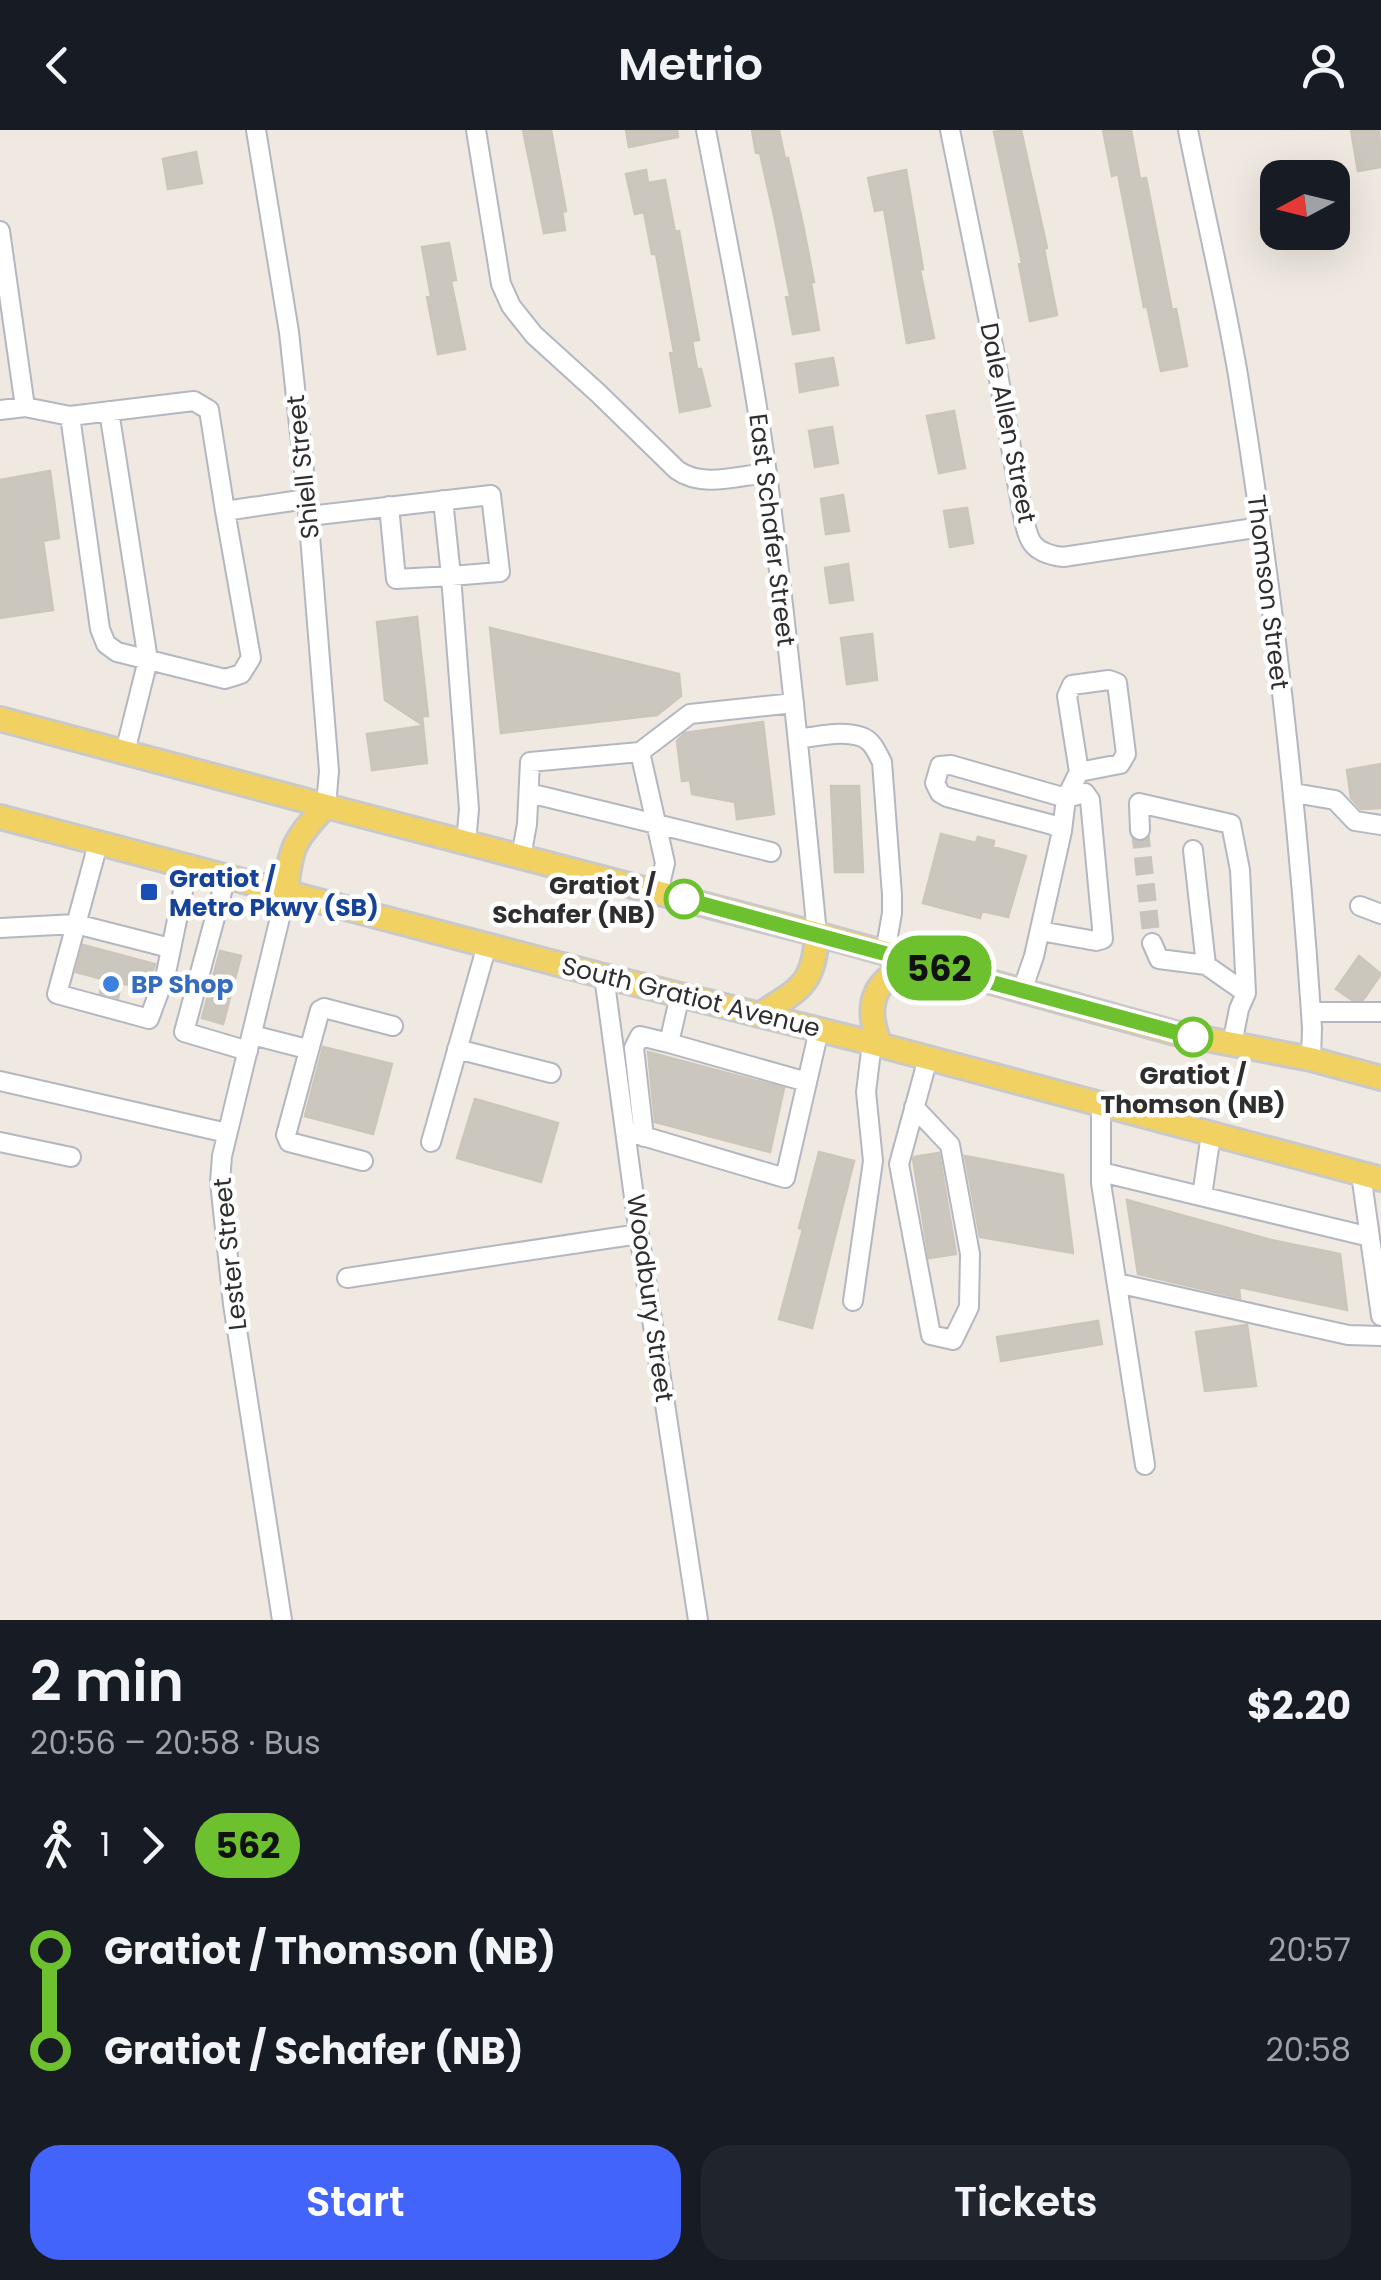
<!DOCTYPE html>
<meta charset="utf-8">
<style>
body{margin:0;font-family:Poppins,sans-serif;background:#20242c;color:#f1f3f6;height:100vh;display:flex;flex-direction:column;font-size:38px;white-space:nowrap}
*{box-sizing:border-box;margin:0}
p{font-size:32px;color:#9ea1a6}
.icon{flex:none;width:55px;height:55px;fill:none;stroke:currentColor;stroke-width:2;stroke-linecap:round;stroke-linejoin:round}
.map{position:relative;height:1490px;overflow:hidden}
.panel{display:flex;flex-direction:column;background:#171b24;flex:1}
.panel>*{flex:none}
.badge{padding:0 20px;border-radius:32px;font-size:35px;line-height:65px}
.needle{width:65px;rotate:263deg}
.controls{position:absolute;left:1260px;top:30px;display:grid;gap:20px}
.controls a{display:grid;place-items:center;width:90px;height:90px;border-radius:20px;background:#171b24;box-shadow:0 10px 40px #0002;font-size:50px}
.map>.badge{position:absolute;translate:-50% -50%;box-shadow:0 0 0 5px #fff}
.legs{display:flex;align-items:center;gap:15px;height:110px;padding:0 30px;font-size:32px}
.legs p{margin-inline-start:auto}
.head{display:flex;align-items:center;justify-content:space-between;height:170px;padding:0 30px}
h1{font-size:55px;font-weight:600;line-height:75px}
.button{display:flex;gap:20px;margin-top:auto;padding:20px 30px}
.button a{flex:1;height:115px;border-radius:30px;background:#4264fb;color:#fff;font-size:40px;font-weight:600;line-height:115px;text-align:center}
.button a+a{background:#20242c;color:#f1f3f6}
ul{padding:0 30px;list-style:none}
li{display:flex;align-items:center;gap:35px;height:100px;font-size:38px}
li i{display:grid;place-items:center;width:15px;height:100%;margin:0 12px;background:currentColor}
li i::after{content:'';width:25px;height:25px;margin:-12px;border:8px solid;border-radius:50%;background:#171b24}
li p{margin-inline-start:auto}
li:first-child i{background:linear-gradient(#0000 50%,currentColor 0)}
li:last-child i{background:linear-gradient(currentColor 50%,#0000 0)}
header{display:flex;justify-content:space-between;align-items:center;height:130px;padding:0 30px;background:#171b24;font-size:45px;font-weight:600}
.map>svg:first-child{display:block}
.building{fill:#cbc7bf;stroke:#cbc5ba;stroke-width:2.5}
.lines{fill:none;stroke-linecap:round;stroke-linejoin:round}
.minor-tunnel{stroke:#c8c4bd;stroke-width:18;stroke-dasharray:18 9;stroke-linecap:butt}
.minor-casing{stroke:#b4b7c1;stroke-width:22}
.major-casing{stroke:#c9c9c9;stroke-width:28}
.minor{stroke:#fff;stroke-width:18}
.major{stroke:#f2d163;stroke-width:22}
.line-1-casing{stroke:#fff;stroke-width:22}
.line-1{stroke:#6dc02e;stroke-width:15}
.transit-dot{fill:#1a4fb4;stroke:#fff;stroke-width:4}
.stop-1-dot{fill:#fff;stroke:#6dc02e;stroke-width:5}
.shop-dot{fill:#3f7fe0;stroke:#fff;stroke-width:4}
.labels{text-anchor:middle;dominant-baseline:central;stroke-width:9;stroke-linejoin:round;paint-order:stroke}
.street-label{font-size:25px;fill:#2e2e2e;stroke:#fff}
.transit-label{font-size:25px;font-weight:bold;fill:#164399;stroke:#fff;text-anchor:start}
.stop-label{font-size:25px;font-weight:bold;fill:#2e2e2e;stroke:#fff;text-anchor:end}
.shop-label{font-size:25px;font-weight:bold;fill:#366cbe;stroke:#fff;text-anchor:start}
</style>
<header><svg class="icon" aria-label="back" viewBox="0 0 24 24"><path d="M15 5l-7 7 7 7"/></svg>Metrio<svg class="icon" aria-label="person" viewBox="0 0 24 24"><circle cx="12" cy="8" r="4"/><path d="M4 21q1-7 8-7t8 7"/></svg></header>
<div class="map">
<svg width="1381" height="1490" viewBox="0 0 1381 1490">
<rect width="100%" height="100%" fill="#efe9e1"/>
<path class="building" d="M 523,0 L 551,0 L 566,81 L 562,82 L 565,100 L 544,103 Z
M 626,0 L 677,0 L 678,7 L 629,17 Z
M 752,0 L 779,0 L 785,29 L 788,28 L 803,95 L 814,152 L 811,153 L 819,200 L 793,204 L 786,167 L 790,166 L 775,90 L 760,23 L 756,23 Z
M 1004,0 L 1021,0 L 1047,118 L 1044,119 L 1057,185 L 1030,191 L 1019,134 L 1022,133 L 994,2 Z
M 1103,0 L 1131,0 L 1140,49 L 1146,48 L 1172,180 L 1176,179 L 1187,236 L 1161,241 L 1147,176 L 1144,177 L 1118,44 L 1112,46 Z
M 1351,0 L 1379,0 L 1381,37 L 1358,41 Z
M 196,22 L 202,53 L 168,59 L 163,29 Z
M 646,40 L 648,53 L 665,50 L 675,102 L 679,101 L 699,210 L 692,211 L 697,239 L 701,239 L 710,276 L 680,282 L 670,223 L 674,222 L 656,124 L 652,124 L 644,82 L 635,84 L 626,44 Z
M 906,40 L 923,139 L 920,140 L 934,208 L 907,213 L 884,79 L 875,81 L 868,48 Z
M 449,113 L 456,150 L 451,151 L 465,219 L 438,224 L 427,167 L 431,166 L 422,117 Z
M 833,228 L 838,255 L 800,262 L 796,234 Z
M 954,281 L 965,338 L 939,343 L 927,286 Z
M 832,297 L 838,333 L 815,337 L 809,301 Z
M 50,341 L 59,408 L 43,411 L 53,480 L 0,488 L 0,350 Z
M 843,365 L 849,401 L 826,404 L 821,369 Z
M 967,378 L 973,413 L 950,417 L 944,381 Z
M 848,434 L 853,470 L 830,473 L 825,438 Z
M 417,487 L 428,586 L 422,586 L 423,595 L 385,570 L 377,492 Z
M 490,498 L 679,544 L 681,566 L 657,585 L 501,603 Z
M 872,504 L 877,550 L 847,554 L 841,508 Z
M 763,592 L 774,684 L 737,689 L 735,672 L 692,664 L 690,650 L 682,651 L 677,611 L 685,603 Z
M 423,596 L 427,633 L 372,640 L 367,604 Z
M 1381,634 L 1381,678 L 1361,679 L 1351,668 L 1347,640 Z
M 831,656 L 859,656 L 863,742 L 835,742 Z
M 941,704 L 976,713 L 978,707 L 994,711 L 993,717 L 1026,726 L 1008,787 L 982,781 L 980,788 L 923,773 Z
M 83,815 L 155,834 L 147,859 L 121,853 L 118,868 L 100,863 L 103,849 L 76,842 Z
M 220,821 L 241,826 L 223,894 L 202,888 Z
M 1359,826 L 1381,844 L 1363,870 L 1352,870 L 1336,859 Z
M 323,917 L 392,934 L 373,1004 L 305,986 Z
M 648,922 L 784,958 L 770,1022 L 655,992 Z
M 475,969 L 558,993 L 541,1052 L 457,1028 Z
M 819,1022 L 854,1031 L 812,1198 L 779,1189 L 803,1099 L 799,1098 Z
M 939,1023 L 956,1124 L 929,1128 L 913,1029 L 914,1027 Z
M 965,1026 L 1063,1045 L 1073,1123 L 980,1107 Z
M 1127,1070 L 1271,1110 L 1340,1124 L 1347,1180 L 1239,1157 L 1240,1168 L 1138,1144 Z
M 1098,1191 L 1102,1214 L 1001,1231 L 997,1207 Z
M 1247,1195 L 1256,1256 L 1205,1261 L 1196,1202 Z"/>
<g class="lines">
<path class="minor-tunnel" d="M 1140,700 L 1152,813"/>
<defs>
<path id="minor" d="M 256,0 L 289,202 L 307,369 L 329,641 L 326,676
M 476,0 L 501,154 L 511,176 L 534,205 L 599,264 L 677,340 C 702,358 737,346 767,343
M 706,0 C 728,114 751,228 767,344 C 787,497 802,650 817,804
M 950,0 L 988,187 L 1022,380 C 1028,410 1030,423 1063,427 L 1261,397
M 1188,0 C 1204,81 1224,163 1238,245 C 1273,461 1298,679 1312,898 L 1311,929
M 0,101 L 25,277 L 70,286 L 194,271 L 209,280 L 225,381 L 307,369
M 0,280 L 25,277
M 109,281 L 148,530 L 125,622
M 70,286 L 100,499 L 106,514 L 117,522 L 225,549 L 241,544 L 251,528 L 225,381
M 389,376 L 396,449 L 451,446 L 443,370
M 309,386 L 491,365 L 500,442 L 451,446 L 469,679 L 466,713
M 798,609 C 817,606 843,600 862,607 C 873,611 877,623 882,632 L 892,765 L 892,783 L 885,823
M 640,622 L 665,733 L 658,763
M 529,663 L 771,722
M 1294,663 L 1335,670 L 1355,691 L 1381,695
M 1066,668 L 1079,642 L 1067,566 L 1072,555 L 1109,550 L 1117,553 L 1126,624 L 1120,634 L 1079,642
M 1140,700 L 1139,673 L 1231,694 L 1240,740 L 1246,863 L 1239,879 L 1232,914
M 98,714 L 57,864 L 149,889 L 166,843 L 188,737
M 521,727 L 527,694 L 530,632 L 640,622 L 690,584 L 794,573
M 226,747 L 184,902 L 248,921
M 1360,776 L 1381,784
M 0,798 L 76,794 L 170,818
M 1040,801 L 1096,811 L 1103,809 L 1090,670 L 1085,663 L 1066,668
M 1152,813 L 1159,829 L 1206,835 L 1193,720
M 1206,835 L 1246,863
M 604,846 L 639,1104 L 698,1490
M 1022,861 L 1034,826 L 1062,701 L 1053,695 L 947,667 L 940,663 L 935,653 L 940,636 L 951,635 L 1066,668 L 1062,701
M 680,865 L 669,913 L 807,952
M 1311,882 L 1381,882
M 252,905 L 307,919
M 457,919 L 551,943
M 0,951 L 227,1003
M 1101,975 L 1101,1053 L 1145,1335
M 914,977 L 950,1015 L 970,1124 L 969,1177 L 953,1210 L 931,1205 L 899,1034 L 928,928
M 626,1001 L 785,1048 L 819,900
M 644,1007 L 634,918 L 640,906 L 669,913
M 0,1012 L 71,1027
M 431,1012 L 487,815
M 363,1031 L 289,1012 L 286,1005 L 320,880 L 324,878 L 393,896
M 1101,1042 L 1370,1107
M 1361,1044 L 1381,1186
M 1202,1066 L 1211,1004
M 347,1148 L 639,1104
M 1117,1153 L 1348,1205 L 1381,1206
M 853,1171 L 873,1031 L 866,962 L 872,913
M 282,1490 L 233,1174 L 220,1052 L 222,1026 L 286,763"/>
<path id="major" d="M 0,589 L 326,676 L 817,804 L 1175,903 L 1311,929 L 1381,948
M 0,687 L 604,846 L 872,913 L 1381,1049
M 286,763 C 290,717 294,710 326,676
M 759,885 C 800,859 814,855 817,804
M 880,915 C 863,873 874,849 916,831"/>
</defs>
<use href="#minor" class="minor-casing"/>
<use href="#major" class="major-casing"/>
<use href="#minor" class="minor"/>
<use href="#major" class="major"/>
</g>
<g class="lines">
<defs>
<path id="line-1" d="M 684,769 L 1193,907"/>
</defs>
<use href="#line-1" class="line-1-casing"/>
<use href="#line-1" class="line-1"/>
</g>
<rect class="transit-dot" x="139" y="752" width="20" height="20" rx="5"/>
<g class="stop-1-dot">
<circle cx="684" cy="769" r="18"/>
<circle cx="1193" cy="907" r="18"/>
</g>
<circle class="shop-dot" cx="111" cy="854" r="10"/>
<g class="labels">
<g class="street-label">
<text transform="translate(1008 293) rotate(79)">Dale Allen Street</text>
<text transform="translate(303 337) rotate(-96)">Shiell Street</text>
<text transform="translate(772 400) rotate(83)">East Schafer Street</text>
<text transform="translate(1268 462) rotate(83)">Thomson Street</text>
<text transform="translate(691 867) rotate(14)">South Gratiot Avenue</text>
<text transform="translate(230 1124) rotate(-96)">Lester Street</text>
<text transform="translate(650 1168) rotate(82)">Woodbury Street</text>
</g>
<g class="transit-label">
<text x="169" y="748">Gratiot /<tspan x="169" dy="29">Metro Pkwy (SB)</tspan></text>
</g>
<g class="stop-label">
<text x="656" y="755">Gratiot /<tspan x="656" dy="29">Schafer (NB)</tspan></text>
<text x="1193" y="945" text-anchor="middle">Gratiot /<tspan x="1193" dy="29">Thomson (NB)</tspan></text>
</g>
<g class="shop-label">
<text x="131" y="854">BP Shop</text>
</g>
</g>
</svg>
<div class="controls">
<a><svg class="needle" viewBox="-14 -14 28 28"><path d="M0-13l5 13h-10z" fill="#e53935"/><path d="M0 13l5-13h-10z" fill="#9ea1a6"/></svg></a>
</div>
<b class="badge" style="left:939px;top:838px;background:#6dc02e;color:#111">562</b>
</div>
<section class="panel">
<div class="head"><div><h1>2 min</h1><p>20:56 – 20:58 · Bus</p></div><b>$2.20</b></div>
<div class="legs"><svg class="icon" aria-label="walk" viewBox="0 0 24 24"><circle cx="13" cy="4" r="2"/><path d="M13 8l-2 6 4 7M11 14l-3 7M7 12l3-4h3l4 4"/></svg>1<svg class="icon" aria-label="forward" viewBox="0 0 24 24"><path d="M9 5l7 7-7 7"/></svg><b class="badge" style="background:#6dc02e;color:#111">562</b></div>
<ul>
<li><i style="color:#6dc02e"></i><b>Gratiot / Thomson (NB)</b><p>20:57</p></li>
<li><i style="color:#6dc02e"></i><b>Gratiot / Schafer (NB)</b><p>20:58</p></li>
</ul>
<div class="button"><a>Start</a><a>Tickets</a></div>
</section>
